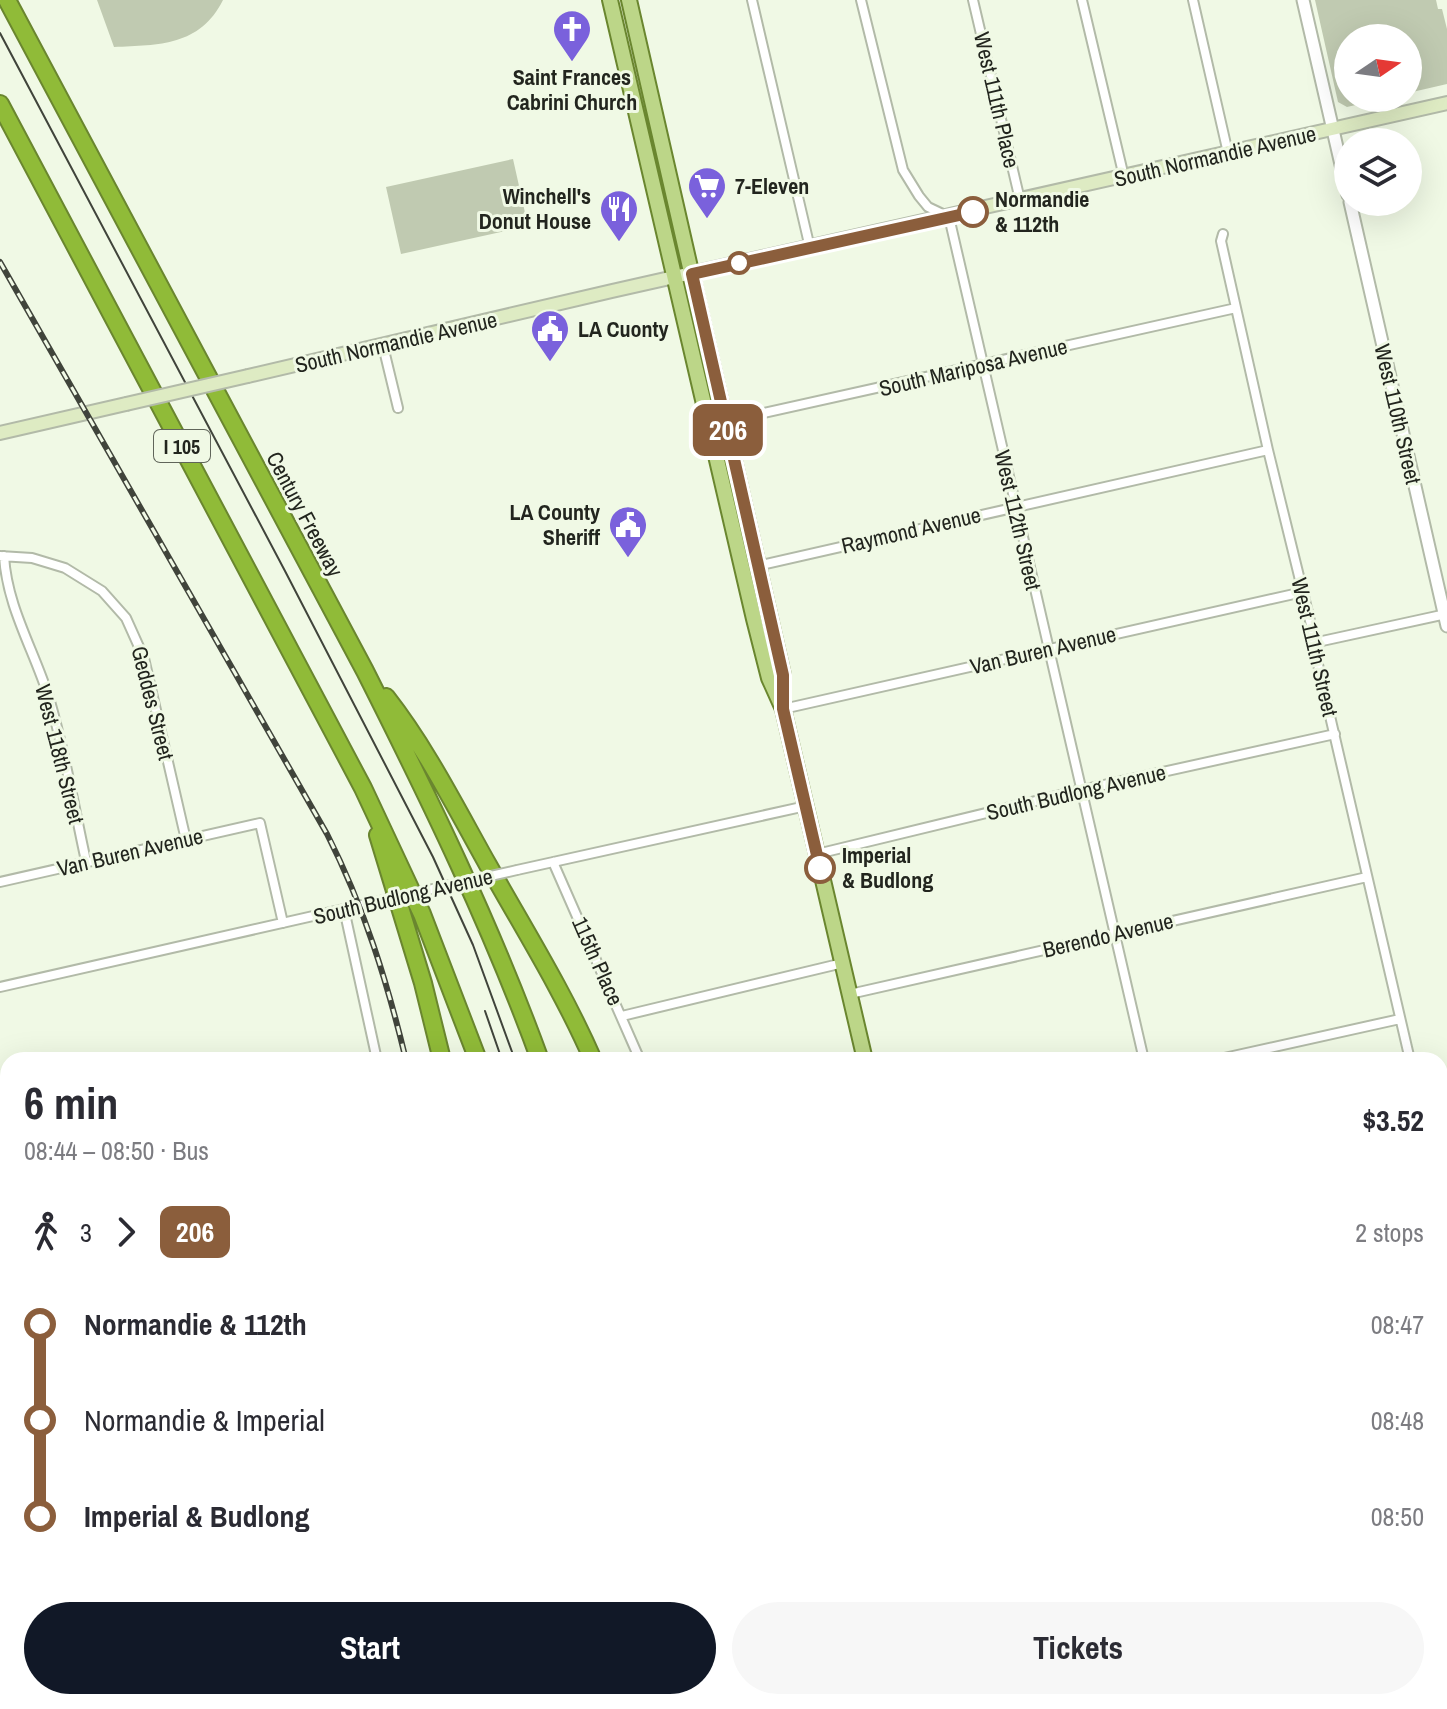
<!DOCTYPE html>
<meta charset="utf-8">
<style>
body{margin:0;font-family:"Archivo Narrow",sans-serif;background:#f7f7f7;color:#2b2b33;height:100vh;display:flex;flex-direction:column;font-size:30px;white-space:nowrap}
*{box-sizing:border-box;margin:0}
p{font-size:26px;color:#7c7c81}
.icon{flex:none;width:44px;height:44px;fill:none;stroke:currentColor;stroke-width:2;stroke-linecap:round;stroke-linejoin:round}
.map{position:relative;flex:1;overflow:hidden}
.details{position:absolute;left:0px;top:1052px;width:1448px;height:658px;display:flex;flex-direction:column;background:#fff;border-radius:24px 24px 0 0;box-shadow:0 8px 32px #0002}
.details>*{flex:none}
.badge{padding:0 16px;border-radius:12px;font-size:28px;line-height:52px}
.needle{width:52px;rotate:77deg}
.tools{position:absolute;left:1334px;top:24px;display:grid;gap:16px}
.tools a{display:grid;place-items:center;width:88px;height:88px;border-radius:50%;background:#fff;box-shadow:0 8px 32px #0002;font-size:40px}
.map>.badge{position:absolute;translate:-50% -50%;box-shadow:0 0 0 4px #fff}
.legs{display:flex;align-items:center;gap:12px;height:88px;padding:0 24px;font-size:26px}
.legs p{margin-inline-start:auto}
.overview{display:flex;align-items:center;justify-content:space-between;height:136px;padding:0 24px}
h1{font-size:44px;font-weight:700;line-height:60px}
.primary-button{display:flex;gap:16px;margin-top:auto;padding:16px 24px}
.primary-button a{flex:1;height:92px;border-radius:48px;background:#111827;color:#fff;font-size:32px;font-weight:700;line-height:92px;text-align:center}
.primary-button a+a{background:#f7f7f7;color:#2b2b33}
ul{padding:0 24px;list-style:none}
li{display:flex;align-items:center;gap:28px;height:96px;font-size:30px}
li i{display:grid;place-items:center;width:12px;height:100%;margin:0 10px;background:currentColor}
li i::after{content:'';width:20px;height:20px;margin:-10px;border:6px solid;border-radius:50%;background:#fff}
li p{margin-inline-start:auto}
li:first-child i{background:linear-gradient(#0000 50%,currentColor 0)}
li:last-child i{background:linear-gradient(currentColor 50%,#0000 0)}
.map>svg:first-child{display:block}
.green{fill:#c0cab1}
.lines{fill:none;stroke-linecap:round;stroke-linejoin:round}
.minor-casing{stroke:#b2baa8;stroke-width:12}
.tertiary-casing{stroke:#b2baa8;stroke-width:15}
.secondary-casing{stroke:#b2baa8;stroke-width:16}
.primary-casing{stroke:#6a862f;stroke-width:18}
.motorway-casing{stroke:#6a862f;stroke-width:20}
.minor{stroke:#fff;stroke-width:8}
.tertiary{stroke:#fff;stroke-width:11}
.secondary{stroke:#deebc3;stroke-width:12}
.primary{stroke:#bcd688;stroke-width:14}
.motorway{stroke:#90bb38;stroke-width:16}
.tram{stroke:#40443b;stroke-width:2}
.rail-casing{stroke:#40443b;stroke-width:6}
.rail{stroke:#f0f9e5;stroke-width:3;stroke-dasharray:9;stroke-linecap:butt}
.minor-bridge-casing{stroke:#b2baa8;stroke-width:12;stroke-linecap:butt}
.secondary-bridge-casing{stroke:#b2baa8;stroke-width:16;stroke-linecap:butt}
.minor-bridge{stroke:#fff;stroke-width:8}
.secondary-bridge{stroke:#deebc3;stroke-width:12}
.line-1-casing{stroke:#fff;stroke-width:18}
.line-1{stroke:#8b5e3c;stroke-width:12}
.stop-1-dot{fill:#fff;stroke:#8b5e3c;stroke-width:4}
.labels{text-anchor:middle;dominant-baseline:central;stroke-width:6;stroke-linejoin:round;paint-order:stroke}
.shield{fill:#f0f9e5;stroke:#60655a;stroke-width:2}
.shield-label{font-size:20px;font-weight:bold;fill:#22251e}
.poi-label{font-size:22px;font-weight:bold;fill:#22251e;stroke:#f0f9e5;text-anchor:start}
.street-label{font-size:22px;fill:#22251e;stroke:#f0f9e5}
.stop-label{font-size:22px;font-weight:bold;fill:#22251e;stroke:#f0f9e5;text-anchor:start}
</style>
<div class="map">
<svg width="1447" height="1709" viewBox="0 0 1447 1709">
<rect width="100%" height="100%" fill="#f0f9e5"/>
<path class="green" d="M 97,0 L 223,0 C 200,46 159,45 114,47 Z
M 1315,0 L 1436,0 L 1438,9 L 1442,9 L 1447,29 L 1447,84 L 1408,93 L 1408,38 L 1348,38 L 1348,98 L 1386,98 L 1347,107 L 1338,102 Z
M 513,159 L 528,226 L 401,254 L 386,187 Z"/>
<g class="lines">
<defs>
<path id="minor" d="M 752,0 L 810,248
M 861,0 L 903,170 L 919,196 L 928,207 L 949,217 L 1144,1060
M 973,0 L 1020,200
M 1082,0 L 1124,177
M 1193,0 L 1228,153
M 1223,234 L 1221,241 L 1268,450 L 1312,629 L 1313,643 L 1410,1060
M 383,346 L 398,408
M 710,425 L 1236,308
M 0,556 L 32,558 L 65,568 L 102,591 L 126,618 L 144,658 L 186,840
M 4,556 C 7,607 34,650 49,698 C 65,751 74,807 86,861
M 757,566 L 1268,450
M 1313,643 L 1446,614
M 783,709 L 1303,592
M 817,854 L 1081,790 L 1335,734
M 553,862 L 640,1060
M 517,870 L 806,806
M 0,882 L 260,823 L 283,923
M 344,909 L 377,1060
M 0,987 L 375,902
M 850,994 L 1367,877
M 622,1016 L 843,963
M 1215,1060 L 1400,1019
M 0,1154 L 8,1152
M 0,1181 L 8,1217
M 1440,1200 L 1447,1229
M 339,1702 L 341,1709
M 829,1702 L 831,1709
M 1198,1702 L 1200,1709
M 2,1709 L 30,1702
M 492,1709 L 520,1702"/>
<path id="tertiary" d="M 1303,0 L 1348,195
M 1350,202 L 1447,626
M 464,1702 L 466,1709
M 1375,1702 L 1377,1709"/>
<path id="secondary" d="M 248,376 L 612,291 L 1447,103
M 0,433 L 126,404"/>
<path id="primary" d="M 610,0 L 754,619 L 769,678 L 783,709 L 865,1060
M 629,0 L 783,675 L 783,705
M 1440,1157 L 1447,1155
M 1440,1198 L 1447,1196
M 0,1502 L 8,1499
M 0,1538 L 8,1537
M 578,1702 L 579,1709
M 1014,1702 L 1015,1709"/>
<path id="motorway" d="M 7,0 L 365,671 C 429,798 491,925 540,1060
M 0,104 L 363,788 L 422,914 L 478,1060
M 386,697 C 426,748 456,808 488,865 C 524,929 564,993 593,1060
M 378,835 L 423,983 L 442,1060
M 637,1702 L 639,1709
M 655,1702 L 657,1709
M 688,1702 L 690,1709
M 702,1702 L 704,1709
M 730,1702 L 730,1709
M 752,1702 L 755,1709"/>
</defs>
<use href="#minor" class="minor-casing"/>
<use href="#tertiary" class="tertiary-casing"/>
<use href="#secondary" class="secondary-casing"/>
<use href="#primary" class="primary-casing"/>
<use href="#motorway" class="motorway-casing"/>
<use href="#minor" class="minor"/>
<use href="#tertiary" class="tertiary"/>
<use href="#secondary" class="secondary"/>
<use href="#primary" class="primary"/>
<use href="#motorway" class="motorway"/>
<path class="tram" d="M 0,33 L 285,571 L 433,857 L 473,945 L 515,1060
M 485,1011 L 502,1060
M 664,1702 L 666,1709"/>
<defs>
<path id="rail" d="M 0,262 L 327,834 C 364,907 387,981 406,1060
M 557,1702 L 558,1709"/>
</defs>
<use href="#rail" class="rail-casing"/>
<use href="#rail" class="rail"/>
<defs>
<path id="minor-bridge" d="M 375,902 L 517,870"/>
<path id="secondary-bridge" d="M 126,404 L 248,376"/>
</defs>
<use href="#minor-bridge" class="minor-bridge-casing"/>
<use href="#secondary-bridge" class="secondary-bridge-casing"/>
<use href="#minor-bridge" class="minor-bridge"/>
<use href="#secondary-bridge" class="secondary-bridge"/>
</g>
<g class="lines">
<defs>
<path id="line-1" d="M 820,868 L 783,709 L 783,675 L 692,274 L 973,212"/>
</defs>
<use href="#line-1" class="line-1-casing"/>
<use href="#line-1" class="line-1"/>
</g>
<defs>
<symbol id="church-pin" viewBox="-11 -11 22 30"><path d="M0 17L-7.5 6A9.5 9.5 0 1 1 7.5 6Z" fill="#7a61dc" stroke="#f0f9e5"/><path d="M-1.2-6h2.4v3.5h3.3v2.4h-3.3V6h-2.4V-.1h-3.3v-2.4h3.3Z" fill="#fff"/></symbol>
<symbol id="supermarket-pin" viewBox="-11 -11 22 30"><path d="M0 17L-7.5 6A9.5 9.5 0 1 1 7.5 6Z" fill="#7a61dc" stroke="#f0f9e5"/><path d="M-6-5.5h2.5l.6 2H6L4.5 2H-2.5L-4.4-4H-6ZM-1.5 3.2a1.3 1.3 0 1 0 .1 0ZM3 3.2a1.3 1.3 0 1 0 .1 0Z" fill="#fff"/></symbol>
<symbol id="restaurant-pin" viewBox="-11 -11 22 30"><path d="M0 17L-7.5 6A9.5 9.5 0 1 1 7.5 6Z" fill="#7a61dc" stroke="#f0f9e5"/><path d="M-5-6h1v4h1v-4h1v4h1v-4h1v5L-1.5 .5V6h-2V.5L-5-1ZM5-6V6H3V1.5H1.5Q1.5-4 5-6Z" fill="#fff"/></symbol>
<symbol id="civic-pin" viewBox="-11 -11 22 30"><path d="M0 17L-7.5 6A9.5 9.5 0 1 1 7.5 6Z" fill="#7a61dc" stroke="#f0f9e5"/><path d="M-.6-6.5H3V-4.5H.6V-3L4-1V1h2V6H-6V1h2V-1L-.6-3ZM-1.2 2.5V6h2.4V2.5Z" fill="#fff"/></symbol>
</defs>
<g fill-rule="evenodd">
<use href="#church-pin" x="550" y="7" width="44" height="60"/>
<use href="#supermarket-pin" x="685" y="164" width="44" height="60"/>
<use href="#restaurant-pin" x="597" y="187" width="44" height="60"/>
<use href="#civic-pin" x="528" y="307" width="44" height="60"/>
<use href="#civic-pin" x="606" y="503" width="44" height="60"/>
</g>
<g class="stop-1-dot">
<circle cx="973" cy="212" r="14"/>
<circle cx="739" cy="263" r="10"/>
<circle cx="820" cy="868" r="14"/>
</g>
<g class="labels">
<rect class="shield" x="154" y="430" width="56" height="32" rx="6"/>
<g class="shield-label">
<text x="182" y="446">I 105</text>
</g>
<g class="poi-label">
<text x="572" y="77" text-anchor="middle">Saint Frances<tspan x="572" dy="25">Cabrini Church</tspan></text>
<text x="735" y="186">7-Eleven</text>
<text x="591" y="196" text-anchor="end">Winchell's<tspan x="591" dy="25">Donut House</tspan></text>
<text x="578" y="329">LA Cuonty</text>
<text x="600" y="512" text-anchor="end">LA County<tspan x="600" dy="25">Sheriff</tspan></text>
</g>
<g class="street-label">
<text transform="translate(997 100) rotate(77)">West 111th Place</text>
<text transform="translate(1215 156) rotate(-13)">South Normandie Avenue</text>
<text transform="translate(396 342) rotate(-13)">South Normandie Avenue</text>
<text transform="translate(973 367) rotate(-13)">South Mariposa Avenue</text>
<text transform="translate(1398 414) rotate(77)">West 110th Street</text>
<text transform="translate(305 514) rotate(62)">Century Freeway</text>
<text transform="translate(1018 520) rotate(77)">West 112th Street</text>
<text transform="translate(911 530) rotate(-13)">Raymond Avenue</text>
<text transform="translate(1315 647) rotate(77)">West 111th Street</text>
<text transform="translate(1043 650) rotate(-13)">Van Buren Avenue</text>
<text transform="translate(153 703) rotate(76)">Geddes Street</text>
<text transform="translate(60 754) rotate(76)">West 118th Street</text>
<text transform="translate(1076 792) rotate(-13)">South Budlong Avenue</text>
<text transform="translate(130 852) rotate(-13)">Van Buren Avenue</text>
<text transform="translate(403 896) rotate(-13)">South Budlong Avenue</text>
<text transform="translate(1108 935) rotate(-13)">Berendo Avenue</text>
<text transform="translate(598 961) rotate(66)">115th Place</text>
</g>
<g class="stop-label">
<text x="995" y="199">Normandie<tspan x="995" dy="25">&amp; 112th</tspan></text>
<text x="842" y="855">Imperial<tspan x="842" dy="25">&amp; Budlong</tspan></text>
</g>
</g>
</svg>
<div class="tools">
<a><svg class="needle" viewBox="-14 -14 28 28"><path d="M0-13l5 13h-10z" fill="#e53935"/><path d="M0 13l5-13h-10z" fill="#7c7c81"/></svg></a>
<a><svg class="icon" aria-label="layers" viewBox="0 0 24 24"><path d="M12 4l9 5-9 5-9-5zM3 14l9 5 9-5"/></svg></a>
</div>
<b class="badge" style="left:728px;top:430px;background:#8b5e3c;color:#fff">206</b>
<section class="details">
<div class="overview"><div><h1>6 min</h1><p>08:44 – 08:50 · Bus</p></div><b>$3.52</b></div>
<div class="legs"><svg class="icon" aria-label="walk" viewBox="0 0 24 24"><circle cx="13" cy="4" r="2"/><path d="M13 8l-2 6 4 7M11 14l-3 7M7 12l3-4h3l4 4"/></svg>3<svg class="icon" aria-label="forward" viewBox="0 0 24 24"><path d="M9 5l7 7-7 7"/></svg><b class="badge" style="background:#8b5e3c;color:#fff">206</b><p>2 stops</p></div>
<ul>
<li><i style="color:#8b5e3c"></i><b>Normandie &amp; 112th</b><p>08:47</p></li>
<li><i style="color:#8b5e3c"></i><span>Normandie &amp; Imperial</span><p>08:48</p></li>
<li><i style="color:#8b5e3c"></i><b>Imperial &amp; Budlong</b><p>08:50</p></li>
</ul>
<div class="primary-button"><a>Start</a><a>Tickets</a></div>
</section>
</div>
